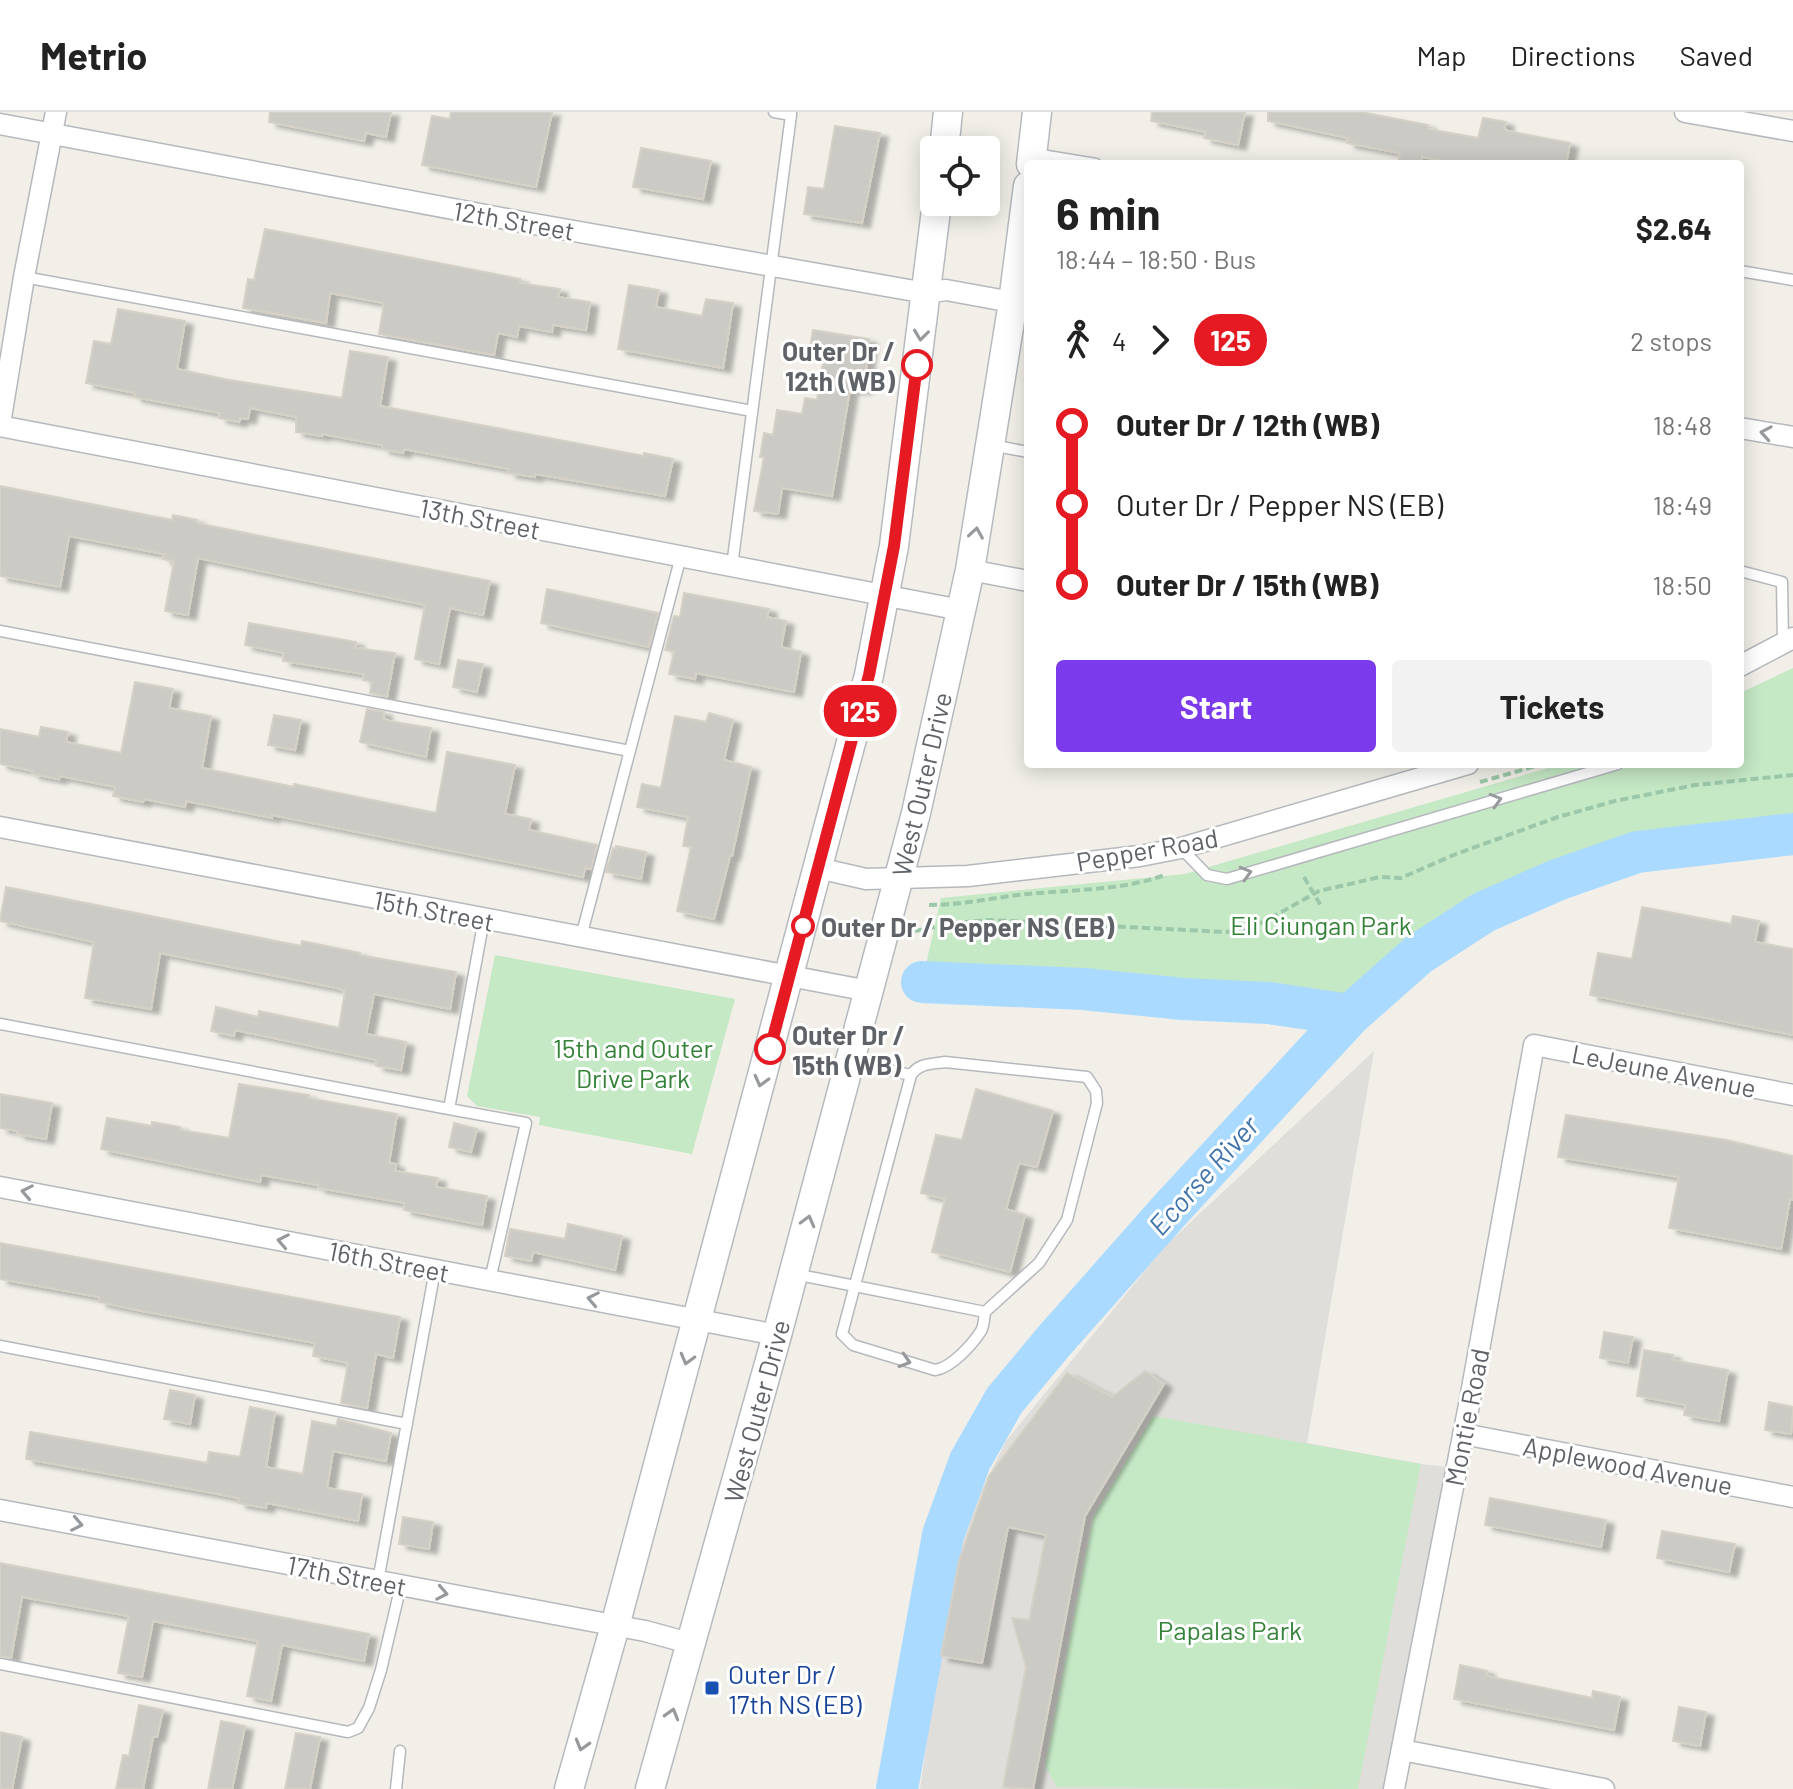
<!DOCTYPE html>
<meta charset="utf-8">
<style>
body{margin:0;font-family:Barlow,sans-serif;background:#f2f2f2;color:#222;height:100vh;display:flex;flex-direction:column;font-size:30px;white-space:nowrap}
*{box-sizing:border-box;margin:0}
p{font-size:26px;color:#767676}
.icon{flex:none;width:44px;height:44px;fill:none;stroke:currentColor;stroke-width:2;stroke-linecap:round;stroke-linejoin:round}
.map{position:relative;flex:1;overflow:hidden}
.sheet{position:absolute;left:1024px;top:48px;width:720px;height:608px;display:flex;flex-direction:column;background:#fff;border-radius:8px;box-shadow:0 4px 20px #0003}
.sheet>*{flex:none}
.badge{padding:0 16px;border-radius:26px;font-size:28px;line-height:52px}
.tools{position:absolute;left:920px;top:24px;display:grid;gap:16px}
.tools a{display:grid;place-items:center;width:80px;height:80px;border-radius:8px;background:#fff;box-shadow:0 4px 20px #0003;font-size:40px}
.map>.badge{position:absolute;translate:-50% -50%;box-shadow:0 0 0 4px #fff}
.legs{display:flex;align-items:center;gap:12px;height:88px;padding:0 32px;font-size:26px}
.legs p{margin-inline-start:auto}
.summary{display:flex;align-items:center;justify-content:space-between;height:136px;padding:0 32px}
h1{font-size:44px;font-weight:700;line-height:60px}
.primary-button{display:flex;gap:16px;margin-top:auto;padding:16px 32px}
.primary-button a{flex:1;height:92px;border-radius:8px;background:#7c3aed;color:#fff;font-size:32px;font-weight:700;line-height:92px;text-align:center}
.primary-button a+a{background:#f2f2f2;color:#222}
ul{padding:0 32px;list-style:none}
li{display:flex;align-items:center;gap:28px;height:80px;font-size:30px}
li i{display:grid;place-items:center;width:12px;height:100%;margin:0 10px;background:currentColor}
li i::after{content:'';width:20px;height:20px;margin:-10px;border:6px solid;border-radius:50%;background:#fff}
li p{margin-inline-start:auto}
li:first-child i{background:linear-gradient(#0000 50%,currentColor 0)}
li:last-child i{background:linear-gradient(currentColor 50%,#0000 0)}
header{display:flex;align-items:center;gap:48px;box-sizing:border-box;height:112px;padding:0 40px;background:#fff;border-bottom:2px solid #e0e0e0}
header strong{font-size:38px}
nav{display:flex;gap:44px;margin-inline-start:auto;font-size:28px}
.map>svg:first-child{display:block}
.industrial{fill:#e0deda}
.green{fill:#c5e8c5}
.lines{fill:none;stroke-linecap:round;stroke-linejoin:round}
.river{stroke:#aadaff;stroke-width:42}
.building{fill:#cccac5;stroke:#d6d1c6;stroke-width:2;filter:url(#shadow)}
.service-casing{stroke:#b5b8bc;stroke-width:13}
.minor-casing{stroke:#b5b8bc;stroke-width:23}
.secondary-casing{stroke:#b6babf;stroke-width:31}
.path{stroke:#9cc7a9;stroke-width:4;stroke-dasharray:8 4;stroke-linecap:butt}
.service{stroke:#fff;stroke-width:10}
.minor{stroke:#fff;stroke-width:20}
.secondary{stroke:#fff;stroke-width:28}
.oneway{stroke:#979a9d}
.line-1-casing{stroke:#fff;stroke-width:18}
.line-1{stroke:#e51a23;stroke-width:12}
.stop-1-dot{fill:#fff;stroke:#e51a23;stroke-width:4}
.transit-dot{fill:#1a4fb4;stroke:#fff;stroke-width:3}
.labels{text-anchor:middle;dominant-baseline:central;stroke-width:6;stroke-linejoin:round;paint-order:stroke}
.street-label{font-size:26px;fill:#5f6368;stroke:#fff}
.stop-label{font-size:26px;font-weight:bold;fill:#5f6368;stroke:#fff;text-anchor:start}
.park-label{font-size:26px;fill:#348238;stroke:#fff}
.transit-label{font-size:26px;fill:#164399;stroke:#fff;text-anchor:start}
.water-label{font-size:28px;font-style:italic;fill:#4174aa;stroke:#fff}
</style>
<header>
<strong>Metrio</strong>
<nav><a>Map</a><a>Directions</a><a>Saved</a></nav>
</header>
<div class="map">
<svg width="1793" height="1677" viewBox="0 0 1793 1677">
<defs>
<filter id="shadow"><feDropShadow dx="8" dy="4.5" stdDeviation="2" flood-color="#0004"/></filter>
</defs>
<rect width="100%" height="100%" fill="#f1efe8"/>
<path class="industrial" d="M 1374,939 L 1307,1331 L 1421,1352 L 1457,1356 L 1394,1677 L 920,1677 L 949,1476 L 967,1407 L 1006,1329 L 1166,1133 Z"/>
<path class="green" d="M 1793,556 L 1793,722 L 1637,740 L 1557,768 L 1484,800 L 1419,842 L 1350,903 C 1208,882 1065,876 922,870 L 941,786 L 1185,762 L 1562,652 L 1740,652 L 1740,581 Z
M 495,843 L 735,887 L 692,1042 L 539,1013 L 540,1005 L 477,994 L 467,984 Z
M 1153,1304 L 1421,1352 L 1358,1677 L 1057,1675 L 1045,1654 L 1093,1405 Z"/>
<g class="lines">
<path class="river" d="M 922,870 L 1083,877 L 1183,887 L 1269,891 L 1350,903
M 897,1677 L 943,1423 L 970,1349 L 1004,1289 L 1054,1229 L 1170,1098 L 1350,903 L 1419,842 L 1484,800 L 1557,768 L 1637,740 L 1793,722"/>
</g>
<path class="building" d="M 270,0 L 391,0 L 386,25 L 366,21 L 364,29 L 269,10 Z
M 451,0 L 552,0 L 536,75 L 422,53 L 432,4 L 450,7 Z
M 1152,0 L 1245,0 L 1238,33 L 1204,26 L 1206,20 L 1151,9 Z
M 1268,0 L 1361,0 L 1428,13 L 1428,17 L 1478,26 L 1483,6 L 1506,10 L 1504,17 L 1508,19 L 1570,31 L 1566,52 L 1460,52 L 1422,45 L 1421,52 L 1410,52 L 1398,50 L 1400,41 L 1347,31 L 1348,26 L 1268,9 Z
M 835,14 L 880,21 L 862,111 L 804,102 L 808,75 L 824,77 Z
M 641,36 L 711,49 L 703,87 L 633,75 Z
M 265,117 L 520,167 L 519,171 L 560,177 L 558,185 L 590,190 L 586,218 L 553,213 L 552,220 L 519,214 L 517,225 L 498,221 L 494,243 L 379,222 L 384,191 L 330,181 L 326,211 L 243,196 L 248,167 L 254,168 Z
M 629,173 L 659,178 L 656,195 L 702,204 L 706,187 L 733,191 L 723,256 L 618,237 Z
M 118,197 L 185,209 L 177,257 L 229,268 L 342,286 L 350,239 L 388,245 L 380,294 L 644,344 L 644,341 L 673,347 L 665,384 L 535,362 L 535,365 L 508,361 L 509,357 L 404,337 L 403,341 L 382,337 L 382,333 L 322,322 L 322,324 L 296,320 L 296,305 L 250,296 L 248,307 L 240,306 L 239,310 L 219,306 L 220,301 L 134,285 L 135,281 L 86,271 L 94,229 L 111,232 Z
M 813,218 L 869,227 L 864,277 L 850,277 L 832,384 L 782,376 L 778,402 L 754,399 L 764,345 L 760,345 L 764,321 L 773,323 L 777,298 L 802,302 L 805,286 L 817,288 L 824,244 L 809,242 Z
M 0,374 L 172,408 L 173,403 L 197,408 L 196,411 L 280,428 L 490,469 L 483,503 L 450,496 L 439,552 L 415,547 L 425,493 L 198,446 L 188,503 L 165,499 L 174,449 L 163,447 L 164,442 L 69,424 L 60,475 L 0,464 Z
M 547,477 L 658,501 L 649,535 L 541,511 Z
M 684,481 L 769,497 L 767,505 L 786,509 L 781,535 L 801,540 L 794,580 L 696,561 L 695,567 L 669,562 L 674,540 L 665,538 L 674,504 L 680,505 Z
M 249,511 L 356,530 L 355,536 L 395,541 L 387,585 L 370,581 L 372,570 L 363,568 L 364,562 L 283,549 L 284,541 L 245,533 Z
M 458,548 L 483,552 L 477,580 L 453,575 Z
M 135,570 L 173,577 L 169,596 L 211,604 L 202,656 L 294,675 L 294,672 L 436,701 L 447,640 L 515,653 L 505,702 L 531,707 L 529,718 L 597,733 L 591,757 L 585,756 L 583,765 L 272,703 L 272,706 L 186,689 L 185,695 L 144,687 L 143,690 L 113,684 L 115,675 L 60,664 L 59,667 L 32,662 L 33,659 L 0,652 L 0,617 L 39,625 L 41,615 L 68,620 L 66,630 L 121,641 Z
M 367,597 L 384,600 L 383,606 L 389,609 L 431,616 L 426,645 L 360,630 Z
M 709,601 L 733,608 L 724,648 L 751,655 L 732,744 L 730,744 L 714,807 L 677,799 L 691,735 L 683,734 L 688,705 L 637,695 L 642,672 L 661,676 L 675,604 L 706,610 Z
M 274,603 L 301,608 L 295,638 L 268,633 Z
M 616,734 L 646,740 L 641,767 L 606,760 L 613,736 L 616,737 Z
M 6,775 L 301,834 L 302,829 L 360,841 L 359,843 L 456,860 L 450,897 L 374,882 L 366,922 L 406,930 L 401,958 L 376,954 L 377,948 L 235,918 L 234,924 L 211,919 L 216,895 L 258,905 L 259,899 L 339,916 L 345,879 L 337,876 L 160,841 L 151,897 L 85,886 L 94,830 L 0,809 Z
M 1642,795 L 1731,812 L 1733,804 L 1759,809 L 1755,830 L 1793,837 L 1793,923 L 1590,883 L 1598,841 L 1632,847 Z
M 239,972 L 309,983 L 308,986 L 397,1002 L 389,1051 L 396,1052 L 395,1059 L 438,1066 L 436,1075 L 487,1084 L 482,1113 L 404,1098 L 405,1091 L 318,1076 L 318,1073 L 261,1063 L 260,1070 L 101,1037 L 107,1006 L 152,1014 L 152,1010 L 180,1015 L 180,1018 L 229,1026 Z
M 976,977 L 1053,999 L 1037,1055 L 1019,1051 L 1006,1097 L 1025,1103 L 1010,1160 L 932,1140 L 945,1087 L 921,1081 L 936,1023 L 962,1028 Z
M 0,982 L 52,991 L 46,1027 L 17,1022 L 18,1019 L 0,1016 Z
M 1566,1003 L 1726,1028 L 1793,1044 L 1793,1088 L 1790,1087 L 1781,1137 L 1669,1116 L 1679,1065 L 1558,1045 Z
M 454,1011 L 477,1017 L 471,1040 L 449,1035 Z
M 568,1112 L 622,1124 L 615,1158 L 533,1140 L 531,1149 L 505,1144 L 510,1117 L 565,1127 Z
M 0,1131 L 400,1205 L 393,1246 L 376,1242 L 367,1296 L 341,1291 L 348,1251 L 313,1244 L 315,1231 L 142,1199 L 99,1190 L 99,1185 L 0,1167 Z
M 1604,1220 L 1633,1225 L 1628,1251 L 1600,1246 Z
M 1644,1238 L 1673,1243 L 1672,1248 L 1728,1258 L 1719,1309 L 1684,1303 L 1686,1293 L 1637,1284 Z
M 1145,1259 L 1164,1272 L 1085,1404 L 1033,1677 L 1003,1675 L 1026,1555 L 1012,1506 L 1029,1508 L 1046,1423 L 1008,1415 L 982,1551 L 941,1544 L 959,1449 L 989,1364 L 1067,1261 L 1112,1285 Z
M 170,1278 L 195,1283 L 190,1312 L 164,1307 Z
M 1769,1290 L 1793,1295 L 1791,1322 L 1765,1318 Z
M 250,1295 L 275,1300 L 266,1355 L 303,1362 L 312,1309 L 336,1314 L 338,1307 L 391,1321 L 386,1349 L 333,1339 L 327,1376 L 362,1382 L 358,1409 L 267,1391 L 266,1396 L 238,1391 L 239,1386 L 202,1379 L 26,1347 L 30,1320 L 207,1351 L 209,1340 L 240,1345 Z
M 1490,1386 L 1606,1408 L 1601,1435 L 1485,1413 Z
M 403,1405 L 433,1410 L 429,1437 L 399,1432 Z
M 1662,1419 L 1735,1432 L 1729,1460 L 1657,1446 Z
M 0,1451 L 369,1522 L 364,1549 L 282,1533 L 271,1589 L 247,1584 L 258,1529 L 153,1509 L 142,1565 L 118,1561 L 129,1504 L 22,1485 L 11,1546 L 0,1544 Z
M 1460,1553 L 1487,1559 L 1486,1564 L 1592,1586 L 1593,1579 L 1620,1585 L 1614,1618 L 1454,1587 Z
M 139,1593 L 163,1598 L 157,1625 L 153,1625 L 143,1677 L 116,1677 L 123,1643 L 129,1644 Z
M 1679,1595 L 1706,1600 L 1700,1634 L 1673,1629 Z
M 221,1609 L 245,1614 L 232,1677 L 208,1677 Z
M 0,1620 L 22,1625 L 12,1677 L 0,1677 Z
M 296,1621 L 320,1625 L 310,1677 L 285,1677 Z"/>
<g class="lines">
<defs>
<path id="service" d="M 774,0 L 791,3 L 791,0
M 1035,42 L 1096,52
M 1740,159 L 1793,168
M 24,165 L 752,299
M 991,333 L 1028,340
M 732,454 L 791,3
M 1740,459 L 1782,470 L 1783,531
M 0,519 L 630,639
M 1181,736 L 1207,763 L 1227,767 L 1618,652
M 484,807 L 449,997 L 526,1011 L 490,1168
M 581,825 L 681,444
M 0,912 L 449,997
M 850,950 L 911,963
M 794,1162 L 825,1168 L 985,1200 L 1039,1151 L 1067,1108 L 1097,991 L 1096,979 L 1087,965 L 945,950 C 932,952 919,951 911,963 L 842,1222 L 853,1233 L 935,1258 C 951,1256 972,1233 981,1219 C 984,1214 984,1206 985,1200
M 0,1234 L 407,1312
M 378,1469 L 435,1158
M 0,1552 L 348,1620 L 358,1616 L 369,1596 L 381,1558 L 401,1473
M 396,1677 L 400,1639"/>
<path id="minor" d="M 1685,0 L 1793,19
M 0,12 L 517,109 L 926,181 L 946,178 L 1028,193
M 0,312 L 24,165 L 56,0
M 0,314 L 961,498
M 1740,316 L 1793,325
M 970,458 L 1028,469
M 1740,554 L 1793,526
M 0,715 L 869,879
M 818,756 L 866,767 L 968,764 L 1140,744 L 1181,736 L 1468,652
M 0,1075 L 777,1223
M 1463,1322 L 1793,1385
M 0,1398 L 645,1519 L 693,1532
M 1402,1638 L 1604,1677
M 1394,1677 L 1469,1293 L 1534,933 L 1793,983"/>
<path id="secondary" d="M 944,38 L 948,0
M 1031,52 L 1037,0
M 569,1677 L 615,1514 L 869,563 L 894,434 L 937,90
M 650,1677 L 777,1223 L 916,701 L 970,458 L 1013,190 L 1028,74"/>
</defs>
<use href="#service" class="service-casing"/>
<use href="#minor" class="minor-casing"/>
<use href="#secondary" class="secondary-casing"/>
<path class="path" d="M 1480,670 L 1543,652
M 1304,765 L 1321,794
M 929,793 C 963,793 995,785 1028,782 C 1069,778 1127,778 1164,763
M 915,819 L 954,811 L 990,808 L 1225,820 L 1251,817 L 1319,779 L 1380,765 L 1401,766 L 1456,742 L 1558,705 L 1615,689 L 1695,673 L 1793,663"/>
<use href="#service" class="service"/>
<use href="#minor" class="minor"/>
<use href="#secondary" class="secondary"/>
</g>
<defs><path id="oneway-chevron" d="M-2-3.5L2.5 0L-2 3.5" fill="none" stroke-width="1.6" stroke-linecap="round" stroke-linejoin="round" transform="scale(2)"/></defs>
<g class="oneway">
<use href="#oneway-chevron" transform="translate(921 223) rotate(97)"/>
<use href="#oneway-chevron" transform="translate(1766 321) rotate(-170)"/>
<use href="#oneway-chevron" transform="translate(976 421) rotate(-81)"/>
<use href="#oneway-chevron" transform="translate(1496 688) rotate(-16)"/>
<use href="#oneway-chevron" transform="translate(1246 761) rotate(-16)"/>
<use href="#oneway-chevron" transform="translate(761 969) rotate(105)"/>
<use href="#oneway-chevron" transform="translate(27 1080) rotate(-169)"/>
<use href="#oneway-chevron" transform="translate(808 1109) rotate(-75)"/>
<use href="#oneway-chevron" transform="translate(283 1129) rotate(-169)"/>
<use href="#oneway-chevron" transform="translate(593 1187) rotate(-169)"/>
<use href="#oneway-chevron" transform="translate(687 1247) rotate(105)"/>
<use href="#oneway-chevron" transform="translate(905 1249) rotate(17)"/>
<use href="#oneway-chevron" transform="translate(77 1412) rotate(11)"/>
<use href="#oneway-chevron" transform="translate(442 1481) rotate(11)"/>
<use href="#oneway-chevron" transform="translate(672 1602) rotate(-74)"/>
<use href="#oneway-chevron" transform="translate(582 1633) rotate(106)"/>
</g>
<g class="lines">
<defs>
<path id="line-1" d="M 770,937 L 869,563 L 894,434 L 917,253"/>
</defs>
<use href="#line-1" class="line-1-casing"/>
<use href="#line-1" class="line-1"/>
</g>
<g class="stop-1-dot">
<circle cx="917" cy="253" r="14"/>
<circle cx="803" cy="814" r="10"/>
<circle cx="770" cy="937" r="14"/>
</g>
<rect class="transit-dot" x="704" y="1568" width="16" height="16" rx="4"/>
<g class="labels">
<g class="street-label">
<text transform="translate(514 108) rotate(10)">12th Street</text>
<text transform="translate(480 406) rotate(11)">13th Street</text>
<text transform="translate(921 672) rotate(-77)">West Outer Drive</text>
<text transform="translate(1147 737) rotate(-10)">Pepper Road</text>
<text transform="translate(434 798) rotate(11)">15th Street</text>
<text transform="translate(1664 958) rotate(11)">LeJeune Avenue</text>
<text transform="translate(389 1149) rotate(11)">16th Street</text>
<text transform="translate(756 1299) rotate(-75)">West Outer Drive</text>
<text transform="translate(1466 1305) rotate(-79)">Montie Road</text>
<text transform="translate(1628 1353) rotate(11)">Applewood Avenue</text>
<text transform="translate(347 1463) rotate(11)">17th Street</text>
</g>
<g class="stop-label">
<text x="895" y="238" text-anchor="end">Outer Dr /<tspan x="895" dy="30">12th (WB)</tspan></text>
<text x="821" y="814">Outer Dr / Pepper NS (EB)</text>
<text x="792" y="922">Outer Dr /<tspan x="792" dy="30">15th (WB)</tspan></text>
</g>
<g class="park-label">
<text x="1321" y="812">Eli Ciungan Park</text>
<text x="633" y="935">15th and Outer<tspan x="633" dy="30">Drive Park</tspan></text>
<text x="1230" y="1517">Papalas Park</text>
</g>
<g class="transit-label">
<text x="728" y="1561">Outer Dr /<tspan x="728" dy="30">17th NS (EB)</tspan></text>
</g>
<g class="water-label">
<text transform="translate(1203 1063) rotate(-48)">Ecorse River</text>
</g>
</g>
</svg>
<div class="tools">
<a><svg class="icon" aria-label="locate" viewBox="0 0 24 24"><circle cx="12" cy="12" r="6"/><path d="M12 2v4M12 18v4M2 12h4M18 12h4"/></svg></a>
</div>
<b class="badge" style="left:860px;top:599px;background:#e51a23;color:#fff">125</b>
<section class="sheet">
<div class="summary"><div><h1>6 min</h1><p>18:44 – 18:50 · Bus</p></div><b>$2.64</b></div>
<div class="legs"><svg class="icon" aria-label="walk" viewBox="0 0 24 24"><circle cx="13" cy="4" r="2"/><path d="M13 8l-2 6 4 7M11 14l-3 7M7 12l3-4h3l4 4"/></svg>4<svg class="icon" aria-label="forward" viewBox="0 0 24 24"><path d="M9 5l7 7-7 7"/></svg><b class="badge" style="background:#e51a23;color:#fff">125</b><p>2 stops</p></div>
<ul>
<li><i style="color:#e51a23"></i><b>Outer Dr / 12th (WB)</b><p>18:48</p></li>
<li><i style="color:#e51a23"></i><span>Outer Dr / Pepper NS (EB)</span><p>18:49</p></li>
<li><i style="color:#e51a23"></i><b>Outer Dr / 15th (WB)</b><p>18:50</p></li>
</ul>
<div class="primary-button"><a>Start</a><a>Tickets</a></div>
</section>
</div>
